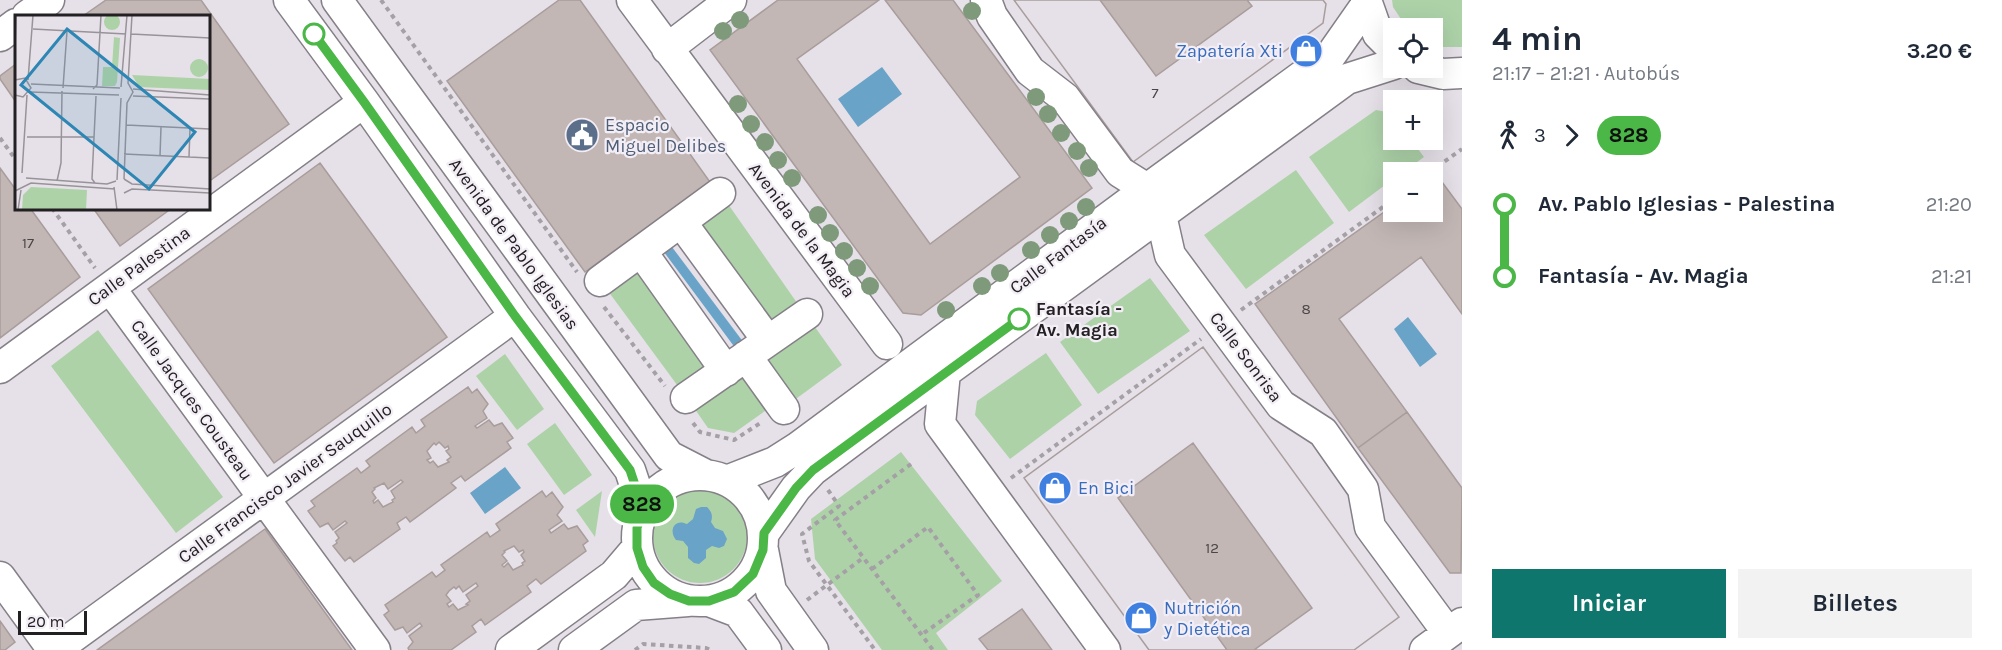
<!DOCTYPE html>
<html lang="es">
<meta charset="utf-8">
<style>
body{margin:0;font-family:Karla,sans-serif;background:#f2f2f3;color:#1f2937;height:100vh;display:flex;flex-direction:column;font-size:22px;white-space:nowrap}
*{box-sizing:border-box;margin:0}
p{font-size:20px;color:#747a83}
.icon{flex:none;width:33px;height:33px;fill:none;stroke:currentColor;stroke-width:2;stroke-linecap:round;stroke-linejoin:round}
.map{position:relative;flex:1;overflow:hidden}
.drawer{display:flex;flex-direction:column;background:#fff;width:540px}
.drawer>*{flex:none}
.badge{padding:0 12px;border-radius:20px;font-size:21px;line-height:39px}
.tools{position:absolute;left:1383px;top:18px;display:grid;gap:12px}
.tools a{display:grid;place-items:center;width:60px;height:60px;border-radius:0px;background:#fff;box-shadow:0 6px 24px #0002;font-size:30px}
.scale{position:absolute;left:18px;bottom:15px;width:69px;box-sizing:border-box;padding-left:6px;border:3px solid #222023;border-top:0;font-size:16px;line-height:21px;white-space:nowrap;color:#222023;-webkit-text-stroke:4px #f3edf5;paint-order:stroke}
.map>.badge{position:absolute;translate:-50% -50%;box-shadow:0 0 0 3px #fff}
.legs{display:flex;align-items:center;gap:9px;height:66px;padding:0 30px;font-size:20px}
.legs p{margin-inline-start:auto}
.head{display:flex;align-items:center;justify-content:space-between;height:102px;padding:0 30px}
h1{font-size:33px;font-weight:700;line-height:45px}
.cta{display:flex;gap:12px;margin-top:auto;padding:12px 30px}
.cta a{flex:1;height:69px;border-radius:0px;background:#0f766e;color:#fff;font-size:24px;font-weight:700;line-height:69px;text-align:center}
.cta a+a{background:#f2f2f3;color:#1f2937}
ul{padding:0 30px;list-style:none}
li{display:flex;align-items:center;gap:21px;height:72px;font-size:22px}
li i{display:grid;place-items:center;width:9px;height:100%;margin:0 8px;background:currentColor}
li i::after{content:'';width:15px;height:15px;margin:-8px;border:4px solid;border-radius:50%;background:#fff}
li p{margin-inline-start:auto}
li:first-child i{background:linear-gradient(#0000 50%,currentColor 0)}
li:last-child i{background:linear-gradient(currentColor 50%,#0000 0)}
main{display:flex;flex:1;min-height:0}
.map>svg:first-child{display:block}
.green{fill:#add2a8}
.water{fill:#6aa3c8}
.building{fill:#c2b7b4;stroke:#a89d9b;stroke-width:1.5;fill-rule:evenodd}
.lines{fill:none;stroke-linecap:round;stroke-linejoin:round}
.minor-casing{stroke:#857f87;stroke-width:33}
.path{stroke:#a4a0a6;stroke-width:4;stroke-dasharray:4.5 4.5;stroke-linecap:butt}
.minor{stroke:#fff;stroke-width:30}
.tree{fill:#7e9a7b}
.line-1-casing{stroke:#fff;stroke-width:14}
.line-1{stroke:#4ab747;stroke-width:9}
.stop-1-dot{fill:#fff;stroke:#4ab747;stroke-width:3}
.labels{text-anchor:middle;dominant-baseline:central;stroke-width:4.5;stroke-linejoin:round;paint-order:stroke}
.number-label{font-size:15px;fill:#4a4647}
.shop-label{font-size:18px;fill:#366cbe;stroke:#f3edf5;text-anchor:start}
.service-label{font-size:18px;fill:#4e5e75;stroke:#f3edf5;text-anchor:start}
.street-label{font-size:18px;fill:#222023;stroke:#f3edf5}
.stop-label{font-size:18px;font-weight:bold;fill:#222023;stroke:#f3edf5;text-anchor:start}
.inset-road{fill:none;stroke:#989399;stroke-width:1.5}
.view{fill:#2d86b4;fill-opacity:0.15;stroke:#2d86b4;stroke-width:3}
.inset-edge{fill:none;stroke:#222023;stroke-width:3}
</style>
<main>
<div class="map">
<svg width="1462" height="650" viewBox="0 0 1462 650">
<rect width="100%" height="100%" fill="#e6e0e8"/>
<path class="green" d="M 1392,0 L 1462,0 L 1462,47 L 1441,47 L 1433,44 L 1432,28 L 1407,28 L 1393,7 Z
M 1376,110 L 1393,113 L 1394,140 L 1411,140 L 1424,157 L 1403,172 L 1394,172 L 1393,179 L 1349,212 L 1309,157 Z
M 1296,170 L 1334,223 L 1246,289 L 1204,235 Z
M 728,204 L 802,310 L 771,329 L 696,225 Z
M 638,269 L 714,372 L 683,393 L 608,291 Z
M 1150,278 L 1190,331 L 1098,394 L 1060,342 Z
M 810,320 L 842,365 L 789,404 L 757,360 Z
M 98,330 L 223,497 L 176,533 L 51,366 Z
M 1046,353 L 1082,405 L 1010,459 L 975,415 L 977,401 Z
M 505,354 L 544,409 L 517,430 L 476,376 Z
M 744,367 L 772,406 L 734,433 L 708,428 L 692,405 Z
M 555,423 L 592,475 L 564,495 L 527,444 Z
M 901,452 L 1002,581 L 936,633 L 948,650 L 882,650 L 815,559 L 811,519 Z
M653 536a47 47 0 1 1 94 0a47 47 0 1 1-94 0Z
M 602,491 L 595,537 L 576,510 Z"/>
<path class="water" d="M 882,67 L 902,94 L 858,127 L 838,99 Z
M 669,243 L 747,347 L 739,353 L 661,248 Z
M 1408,317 L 1437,354 L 1420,367 L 1394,329 Z
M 505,467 L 521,488 L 485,514 L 470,493 Z
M 701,507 L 707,507 C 712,512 713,516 711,522 L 715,528 L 723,531 L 727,539 L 724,546 L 719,548 L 712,546 L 706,550 L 706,558 L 699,564 L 694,563 L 688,558 L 688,547 L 683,541 L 676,540 C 668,530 675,518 687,524 L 693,519 L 696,509 Z"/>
<path class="building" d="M 106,0 L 201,0 L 289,124 L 208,182 L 208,16 L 83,16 Z
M 559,0 L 580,0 L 710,182 L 585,272 L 447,81 Z
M 778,0 L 879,0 L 797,59 L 930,244 L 1020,177 L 885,0 L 953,0 L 1092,188 L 921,315 L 903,313 L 710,50 Z
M 1014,0 L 1100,0 L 1156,76 L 1252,6 L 1247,0 L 1323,0 L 1326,4 L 1323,23 L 1133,162 Z
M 1014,0 L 1323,0 L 1326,4 L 1323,23 L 1133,162 Z
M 16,64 L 16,102 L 0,79 L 0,76 Z
M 320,163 L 447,337 L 274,463 L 148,289 Z
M 0,168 L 16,190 L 16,208 L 30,208 L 80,277 L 0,338 Z
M 1436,174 L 1462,209 L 1462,314 L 1421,257 L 1339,319 L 1407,412 L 1358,448 L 1255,304 L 1394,205 L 1394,212 L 1432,212 L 1432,177 Z
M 93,208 L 172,208 L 120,246 Z
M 1203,347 L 1399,617 L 1354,650 L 1254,650 L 1312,608 L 1193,443 L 1118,498 L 1227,650 L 1149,650 L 1024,478 Z
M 1203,347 L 1399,617 L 1354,650 L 1149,650 L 1024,478 Z
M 468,387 L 472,393 L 477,389 L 488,404 L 483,411 L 487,418 L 475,426 L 477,428 L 489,420 L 494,426 L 502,423 L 513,438 L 507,442 L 511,448 L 465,481 L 461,476 L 451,483 L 456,488 L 410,522 L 406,517 L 397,523 L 400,529 L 354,562 L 350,557 L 345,561 L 333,546 L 337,543 L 336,541 L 339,538 L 335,532 L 347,523 L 345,521 L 333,530 L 328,523 L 320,527 L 308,511 L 315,506 L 311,501 L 357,468 L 361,473 L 370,466 L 366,461 L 412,427 L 416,433 L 425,426 L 421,420 ZM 439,442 L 445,448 L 448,446 L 449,449 L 446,451 L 451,457 L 447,460 L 449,462 L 438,467 L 433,461 L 430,463 L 427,460 L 431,458 L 427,451 L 434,443 L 436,445 ZM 401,480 L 403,482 L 391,491 L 395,498 L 392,500 L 393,502 L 383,507 L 378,500 L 374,503 L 373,501 L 376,498 L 372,492 L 375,489 L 374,488 L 384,483 L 388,489 Z
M 1407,412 L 1462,488 L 1461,573 L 1450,573 L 1358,448 Z
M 542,491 L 546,497 L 552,492 L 563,507 L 557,515 L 562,521 L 549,530 L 551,533 L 564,524 L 568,529 L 577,526 L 588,541 L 583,545 L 586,551 L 541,584 L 536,579 L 527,586 L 531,592 L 485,625 L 481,619 L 472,626 L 476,632 L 451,650 L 409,650 L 408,648 L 413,642 L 409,636 L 422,626 L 420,623 L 407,633 L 403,627 L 395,630 L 384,615 L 389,611 L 385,605 L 432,572 L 436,577 L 445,570 L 441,565 L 487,532 L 490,537 L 500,530 L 496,524 ZM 514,546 L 519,552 L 523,550 L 524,552 L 521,555 L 525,561 L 522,563 L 523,565 L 513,570 L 508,563 L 504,567 L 502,565 L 507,561 L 502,555 L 505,552 L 504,551 ZM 476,583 L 478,586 L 466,595 L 470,601 L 466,604 L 468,605 L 458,610 L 453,604 L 449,607 L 447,604 L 451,601 L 446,595 L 449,591 L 454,587 L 456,589 L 459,586 L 463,592 Z
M 265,529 L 352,650 L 97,650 Z
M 1022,609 L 1052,650 L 988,650 L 979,639 Z
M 0,621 L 15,642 L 5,650 L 0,650 Z"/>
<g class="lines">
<defs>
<path id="minor" d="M 289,0 L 364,102 L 515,316 L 630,470 L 643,509
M 337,0 L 669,456 L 704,474
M 632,0 L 887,344
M 986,0 L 992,16 L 1030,71 L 1065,98 L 1120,172 L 1147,189
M 1366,0 L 1378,34 L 1394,50
M 27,16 L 49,0
M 0,36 L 16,24
M 667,49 L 731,0
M 1418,68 L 1443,74 L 1462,73
M 1161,215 L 1170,255 L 1281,405 L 1323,432 L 1363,489 L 1370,527 L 1448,633
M 681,222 L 768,341
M 641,251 L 726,371
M 600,281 L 720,193
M 110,288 L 375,650
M 746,356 L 784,409
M 0,368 L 364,102
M 945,372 L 940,424 L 1105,650
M 686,398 L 807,314
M637 538a63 63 0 1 1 126 0a63 63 0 1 1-126 0Z
M 729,480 L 775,462 L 797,448 L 1147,189 L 1331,55 L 1366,5
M 764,533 L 796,488 L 813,470 L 884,417 L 1347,79 L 1394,64
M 763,550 L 771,591 L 813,650
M 0,577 L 53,650
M 709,601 L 738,612 L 766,650
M 55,650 L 515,316
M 511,650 L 614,575 L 637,548
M 574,650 L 636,605 L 688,601
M 1425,650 L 1462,623"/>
</defs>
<use href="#minor" class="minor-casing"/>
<path class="path" d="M 381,0 L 577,272
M 0,138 L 16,160
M 1430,172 L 1462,149
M 52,208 L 95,268
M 604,307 L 665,386
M 1241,310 L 1394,199
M 693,423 L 700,432 L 734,440 L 762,422
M 911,464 L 835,520 L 933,650
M 1011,478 L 1201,339
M 828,490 L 839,506 L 802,534 L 809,561 L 875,650
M 872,569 L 928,527 L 978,595 L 921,635
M 807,600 L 863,558
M 635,650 L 643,644 L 706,648 L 711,650"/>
<use href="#minor" class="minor"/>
</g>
<g class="tree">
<circle cx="972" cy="11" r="9"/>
<circle cx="740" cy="20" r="9"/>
<circle cx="723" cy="31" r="9"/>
<circle cx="1036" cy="97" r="9"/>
<circle cx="738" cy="104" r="9"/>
<circle cx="1048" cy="114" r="9"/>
<circle cx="751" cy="124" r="9"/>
<circle cx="1061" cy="133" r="9"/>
<circle cx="765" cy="142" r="9"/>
<circle cx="1077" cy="151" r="9"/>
<circle cx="778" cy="160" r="9"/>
<circle cx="1089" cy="168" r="9"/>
<circle cx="792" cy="178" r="9"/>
<circle cx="1086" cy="207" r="9"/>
<circle cx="818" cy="215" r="9"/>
<circle cx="1069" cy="221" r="9"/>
<circle cx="830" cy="233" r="9"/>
<circle cx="1050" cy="235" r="9"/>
<circle cx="1031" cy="250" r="9"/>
<circle cx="844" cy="251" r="9"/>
<circle cx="857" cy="268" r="9"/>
<circle cx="1000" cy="273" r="9"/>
<circle cx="870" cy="286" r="9"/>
<circle cx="982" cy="286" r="9"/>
<circle cx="946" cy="310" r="9"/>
</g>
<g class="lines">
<defs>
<path id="line-1" d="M 314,34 L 364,102 L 515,316 L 630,470 L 643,509 L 637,528 L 637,548 L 643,567 L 654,583 L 670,594 L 689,601 L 709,601 L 734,592 L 753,574 L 763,550 L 764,533 L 796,488 L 813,470 L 1019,319"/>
</defs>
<use href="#line-1" class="line-1-casing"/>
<use href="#line-1" class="line-1"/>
</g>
<defs>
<symbol id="shop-disc" viewBox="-11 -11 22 22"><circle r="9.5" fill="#3f7fe0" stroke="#f3edf5"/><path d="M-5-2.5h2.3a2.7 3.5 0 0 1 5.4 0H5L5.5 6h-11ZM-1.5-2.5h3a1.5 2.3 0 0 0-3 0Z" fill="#fff"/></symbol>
<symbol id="civic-disc" viewBox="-11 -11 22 22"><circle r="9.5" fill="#5c6f8a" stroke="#f3edf5"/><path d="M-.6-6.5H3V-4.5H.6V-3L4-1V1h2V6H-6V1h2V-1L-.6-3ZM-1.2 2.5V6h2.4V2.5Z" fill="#fff"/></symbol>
</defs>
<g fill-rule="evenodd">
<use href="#shop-disc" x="1287" y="32" width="38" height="38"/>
<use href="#civic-disc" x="563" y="116" width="38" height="38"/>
<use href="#shop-disc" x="1036" y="469" width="38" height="38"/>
<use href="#shop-disc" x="1122" y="599" width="38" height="38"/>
</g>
<g class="stop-1-dot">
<circle cx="314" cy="34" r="10"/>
<circle cx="1019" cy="319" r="10"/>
</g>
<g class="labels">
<g class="number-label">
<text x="1155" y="93">7</text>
<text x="28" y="243">17</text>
<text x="1306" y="309">8</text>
<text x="1212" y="548">12</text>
</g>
<g class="shop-label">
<text x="1283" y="51" text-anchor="end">Zapatería Xti</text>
<text x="1078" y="488">En Bici</text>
<text x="1164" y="608">Nutrición<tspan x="1164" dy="21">y Dietética</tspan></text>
</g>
<g class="service-label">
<text x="605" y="125">Espacio<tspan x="605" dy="21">Miguel Delibes</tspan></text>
</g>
<g class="street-label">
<text transform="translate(802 230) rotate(53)">Avenida de la Magia</text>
<text transform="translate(514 244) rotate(54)">Avenida de Pablo Iglesias</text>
<text transform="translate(1058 255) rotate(-37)">Calle Fantasía</text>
<text transform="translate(139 266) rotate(-36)">Calle Palestina</text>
<text transform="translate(1246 357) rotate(53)">Calle Sonrisa</text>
<text transform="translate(192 400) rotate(54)">Calle Jacques Cousteau</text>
<text transform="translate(285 483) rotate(-36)">Calle Francisco Javier Sauquillo</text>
</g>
<g class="stop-label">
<text x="1036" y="309">Fantasía -<tspan x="1036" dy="21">Av. Magia</tspan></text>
</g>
</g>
<g transform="translate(15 15)">
<rect width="195" height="195" fill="#e6e0e8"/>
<path d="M89 7a8 8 0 1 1 16 0a8 8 0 1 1-16 0ZM 99,22 L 105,23 L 102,67 L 100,71 L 87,71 L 88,52 L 97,52 ZM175 53a9 9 0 1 1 18 0a9 9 0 1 1-18 0ZM 117,60 L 195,64 L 195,75 L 124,72 ZM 16,172 L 72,175 L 71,195 L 7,195 L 8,180 Z" fill="#add2a8"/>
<path class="inset-road" d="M 18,14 L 111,19M 116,19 L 195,23M 0,33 L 1,0M 0,65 L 10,63 L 16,73 L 8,82 L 0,80M 13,65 L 18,0M 16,69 L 105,73M 106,72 L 112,0M 48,73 L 52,16M 78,74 L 82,70 L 86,0M 118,74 L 195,80M 15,77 L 104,80M 118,81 L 195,84M 111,110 L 195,114M 12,122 L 79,122M 109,139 L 195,143M 145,141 L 146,112M 174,142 L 175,113M 7,158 L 12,80M 11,163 L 92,169 L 101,166M 109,164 L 112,88 L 118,77 L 113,68 L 117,0M 109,164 L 117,169 L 195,174M 102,165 L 106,83M 42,166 L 46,148 L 47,76M 80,168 L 77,164 L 81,81M 99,172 L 102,195M 0,176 L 16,168 L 100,174M 109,178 L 117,174 L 195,178M 3,195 L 6,175"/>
<path class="view" d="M 52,14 L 180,117 L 134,174 L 6,70 Z"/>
<rect width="195" height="195" class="inset-edge"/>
</g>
</svg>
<div class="tools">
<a><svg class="icon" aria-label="locate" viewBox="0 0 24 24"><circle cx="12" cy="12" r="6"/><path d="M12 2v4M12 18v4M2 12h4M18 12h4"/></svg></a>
<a>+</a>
<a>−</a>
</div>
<div class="scale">20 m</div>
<b class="badge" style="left:642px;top:504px;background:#4ab747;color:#111">828</b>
</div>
<section class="drawer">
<div class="head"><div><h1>4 min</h1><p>21:17 – 21:21 · Autobús</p></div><b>3.20 €</b></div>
<div class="legs"><svg class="icon" aria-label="walk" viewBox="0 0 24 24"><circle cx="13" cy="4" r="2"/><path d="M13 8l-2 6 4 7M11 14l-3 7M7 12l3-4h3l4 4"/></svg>3<svg class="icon" aria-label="forward" viewBox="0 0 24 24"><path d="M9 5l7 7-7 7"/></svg><b class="badge" style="background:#4ab747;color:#111">828</b></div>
<ul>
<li><i style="color:#4ab747"></i><b>Av. Pablo Iglesias - Palestina</b><p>21:20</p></li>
<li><i style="color:#4ab747"></i><b>Fantasía - Av. Magia</b><p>21:21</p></li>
</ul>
<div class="cta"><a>Iniciar</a><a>Billetes</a></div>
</section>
</main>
